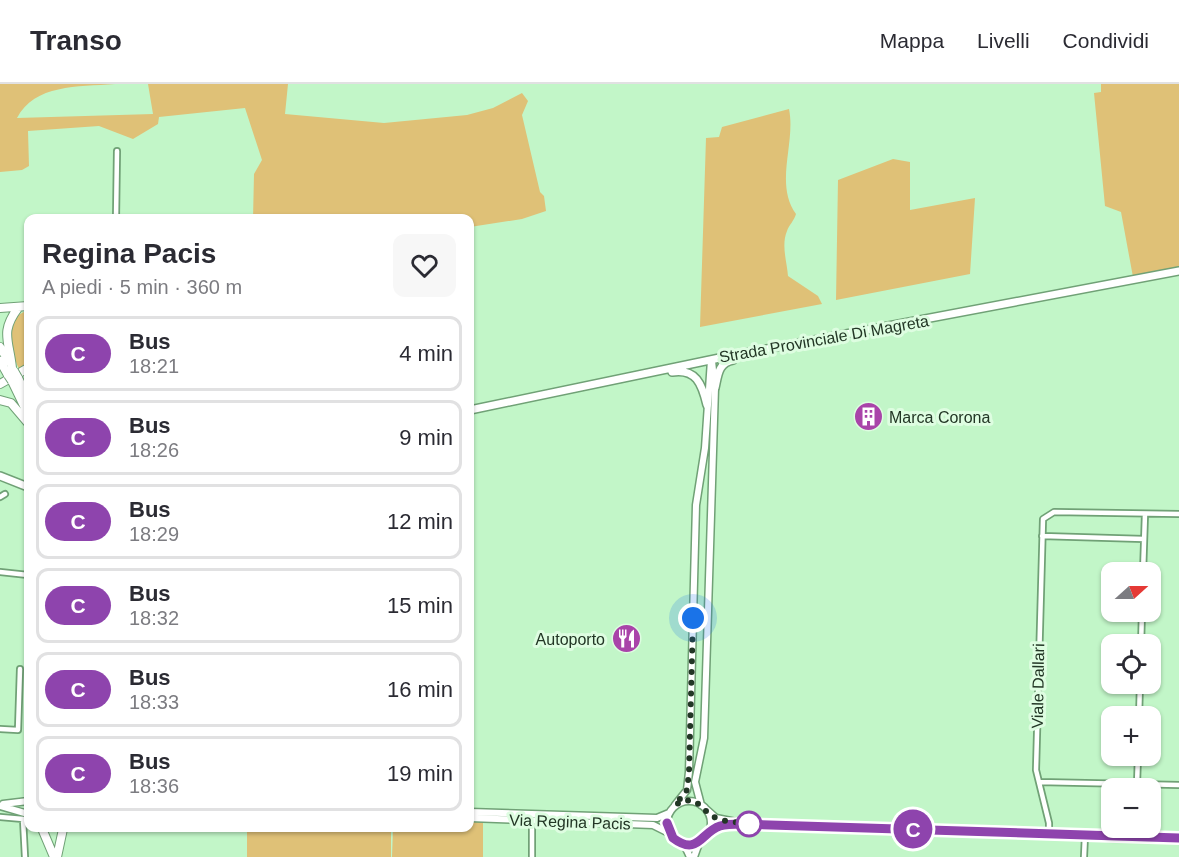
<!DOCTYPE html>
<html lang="it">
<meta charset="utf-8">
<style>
body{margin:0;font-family:Helvetica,sans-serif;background:#f7f7f7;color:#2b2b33;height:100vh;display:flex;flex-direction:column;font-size:22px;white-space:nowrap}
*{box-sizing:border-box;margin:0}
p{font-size:20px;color:#7c7c81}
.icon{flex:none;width:33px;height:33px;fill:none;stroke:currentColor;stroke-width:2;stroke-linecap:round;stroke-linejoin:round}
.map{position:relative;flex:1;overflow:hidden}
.panel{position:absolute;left:24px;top:130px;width:450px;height:618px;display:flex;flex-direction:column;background:#fff;border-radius:12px;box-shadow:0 2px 4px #0004}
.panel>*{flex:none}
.badge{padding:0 12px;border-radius:20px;font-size:21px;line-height:39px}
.needle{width:39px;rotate:69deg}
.controls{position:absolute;left:1101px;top:478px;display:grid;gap:12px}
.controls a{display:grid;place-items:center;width:60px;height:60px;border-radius:12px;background:#fff;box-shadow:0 2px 4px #0004;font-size:30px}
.you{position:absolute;width:30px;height:30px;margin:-15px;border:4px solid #fff;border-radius:50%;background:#1a73e8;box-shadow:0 0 0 9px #1a73e833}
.map>.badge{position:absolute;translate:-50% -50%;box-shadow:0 0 0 3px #fff}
.round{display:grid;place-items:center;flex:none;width:63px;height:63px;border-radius:12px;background:#f7f7f7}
.overview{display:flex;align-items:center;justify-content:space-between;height:102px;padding:0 18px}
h1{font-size:28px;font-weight:800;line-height:45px}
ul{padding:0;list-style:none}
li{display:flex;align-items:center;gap:18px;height:75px;margin:0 12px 9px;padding:0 6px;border:3px solid #e1e1e2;border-radius:12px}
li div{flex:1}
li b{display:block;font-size:22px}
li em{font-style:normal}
li .badge{min-width:66px;font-weight:700;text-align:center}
header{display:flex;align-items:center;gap:36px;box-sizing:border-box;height:84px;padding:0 30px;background:#fff;border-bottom:2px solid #e1e1e2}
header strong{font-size:28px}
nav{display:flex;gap:33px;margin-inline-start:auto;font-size:21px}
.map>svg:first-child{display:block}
.green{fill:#dfc177}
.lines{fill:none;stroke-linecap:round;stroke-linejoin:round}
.minor-casing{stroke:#70a176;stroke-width:8}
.tertiary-casing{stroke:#70a176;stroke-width:9}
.secondary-casing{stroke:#70a176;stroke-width:10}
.primary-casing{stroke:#70a176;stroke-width:10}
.minor{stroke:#fff;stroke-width:4.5}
.tertiary{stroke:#fff;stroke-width:6}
.secondary{stroke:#fff;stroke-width:7}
.primary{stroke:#fff;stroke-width:8}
.primary-bridge-casing{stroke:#70a176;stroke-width:10;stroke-linecap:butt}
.primary-bridge{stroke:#fff;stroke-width:8}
.line-casing{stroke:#fff;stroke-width:14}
.line{stroke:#8e44ad;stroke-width:9}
.walk{stroke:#223625;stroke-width:6;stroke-dasharray:0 10.8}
.stop-dot{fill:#fff;stroke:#8e44ad;stroke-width:3}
.labels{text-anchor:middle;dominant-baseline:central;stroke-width:6;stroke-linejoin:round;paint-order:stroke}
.street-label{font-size:16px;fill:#223625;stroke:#defde1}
.poi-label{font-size:16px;fill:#223625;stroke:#defde1;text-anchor:start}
</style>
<header>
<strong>Transo</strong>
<nav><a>Mappa</a><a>Livelli</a><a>Condividi</a></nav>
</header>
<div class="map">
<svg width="1179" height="773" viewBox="0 0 1179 773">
<rect width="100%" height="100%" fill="#c2f6c8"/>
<path class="green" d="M 0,0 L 115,0 C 77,3 35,0 17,34 L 153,30 L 148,0 L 288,0 L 285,30 L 384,39 L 467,31 L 493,24 L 522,9 L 528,17 L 522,31 L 540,108 L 544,112 L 546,127 L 522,135 L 470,143 L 470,135 L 253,135 L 254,90 L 262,76 L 245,24 L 159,33 L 158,40 L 133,55 L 99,42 L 28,47 L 29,82 L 22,86 L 0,88 Z
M 1101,0 L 1179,0 L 1179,184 L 1133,193 L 1121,128 L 1105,122 L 1094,9 L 1101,8 Z
M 789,25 C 796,59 774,100 796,130 C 794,137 789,141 787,147 C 781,161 787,178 788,192 L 818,212 L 822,220 L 700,243 L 706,54 L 719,53 L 722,43 Z
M 893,75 L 910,78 L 910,126 L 975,114 L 970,190 L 836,216 L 838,96 Z
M 28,226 L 28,280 L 19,285 C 9,262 0,237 28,226 Z
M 470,738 L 483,738 L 483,773 L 392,773 L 393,744 L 470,744 Z
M 247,744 L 391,744 L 391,773 L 247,773 Z"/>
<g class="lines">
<defs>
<path id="minor" d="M 116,135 L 117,67
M 0,413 L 5,410
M 1042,452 L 1144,455
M 0,488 L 28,491
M 1143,489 L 1145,430
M 1141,561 L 1142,528
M 1139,633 L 1140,600
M 0,645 L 18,646 L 20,585
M 1039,698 L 1179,701
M 1137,700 L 1138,672
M 0,733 L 23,735 L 25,773
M 1049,750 L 1049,739 L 1036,686 L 1043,435 L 1054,428 L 1179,430
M 532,773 L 532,736
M 1084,773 L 1085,751"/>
<path id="tertiary" d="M667 739a22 22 0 1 1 44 0a22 22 0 1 1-44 0Z
M 3,720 L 28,717
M 675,721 L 687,706 L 689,688 L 696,421 L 705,364 L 711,276
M 701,721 L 695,698 L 704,654 L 715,304 L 712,277
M 0,722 L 28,730
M 706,725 L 716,734 L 741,739 L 1179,754
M 470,728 L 657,734 L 669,729
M 470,734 L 653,741 L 669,749
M 708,750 L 720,742 L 734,740
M 684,760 L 690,773
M 694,773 L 699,759"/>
<path id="secondary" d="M 672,288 C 696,284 702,300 707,321
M 715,304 C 718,291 718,279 733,276
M 470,326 L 734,271 L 1179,187
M 0,392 L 28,403"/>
<path id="primary" d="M 0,224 L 28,222
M 0,263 L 9,278
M 0,277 L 8,291
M 12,284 C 9,256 0,248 18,224
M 18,294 L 28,314
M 12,297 L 28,330
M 0,300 L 28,284
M 0,316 L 11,319 L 28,339
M 43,747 L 54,773
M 57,773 L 63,745"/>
</defs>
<use href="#minor" class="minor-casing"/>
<use href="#tertiary" class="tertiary-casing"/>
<use href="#secondary" class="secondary-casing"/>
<use href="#primary" class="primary-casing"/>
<use href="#minor" class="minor"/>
<use href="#tertiary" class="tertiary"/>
<use href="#secondary" class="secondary"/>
<use href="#primary" class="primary"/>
<defs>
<path id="primary-bridge" d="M 14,287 L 18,294
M 8,291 L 12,297"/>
</defs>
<use href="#primary-bridge" class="primary-bridge-casing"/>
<use href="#primary-bridge" class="primary-bridge"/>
</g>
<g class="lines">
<defs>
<path id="line" d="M 667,739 L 673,754 C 698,773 701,748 720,742 C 727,740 734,740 741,740 L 1179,754"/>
</defs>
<use href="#line" class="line-casing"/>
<use href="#line" class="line"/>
<path class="walk" d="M 693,534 L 689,688 L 687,706 L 675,721 C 698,708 699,726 716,734 C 725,738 739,738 749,740"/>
</g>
<defs>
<symbol id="building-disc" viewBox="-11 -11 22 22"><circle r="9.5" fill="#a944a9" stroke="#defde1"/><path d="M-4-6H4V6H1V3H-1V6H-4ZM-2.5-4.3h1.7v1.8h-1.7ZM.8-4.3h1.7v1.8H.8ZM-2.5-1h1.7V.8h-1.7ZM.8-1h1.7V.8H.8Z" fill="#fff"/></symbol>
<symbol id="restaurant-disc" viewBox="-11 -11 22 22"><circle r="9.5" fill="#a944a9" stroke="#defde1"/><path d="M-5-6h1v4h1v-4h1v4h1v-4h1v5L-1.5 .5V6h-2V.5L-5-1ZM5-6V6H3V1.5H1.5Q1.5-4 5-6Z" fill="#fff"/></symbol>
</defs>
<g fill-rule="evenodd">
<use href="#building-disc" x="852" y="316" width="33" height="33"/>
<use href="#restaurant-disc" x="610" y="538" width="33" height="33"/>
</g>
<circle class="stop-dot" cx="749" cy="740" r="12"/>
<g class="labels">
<g class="street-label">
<text transform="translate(824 255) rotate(-10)">Strada Provinciale Di Magreta</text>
<text transform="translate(1038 602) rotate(-89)">Viale Dallari</text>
<text transform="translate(570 738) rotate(2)">Via Regina Pacis</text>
</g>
<g class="poi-label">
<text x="889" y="333">Marca Corona</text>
<text x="605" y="555" text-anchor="end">Autoporto</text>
</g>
</g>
</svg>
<div class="controls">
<a><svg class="needle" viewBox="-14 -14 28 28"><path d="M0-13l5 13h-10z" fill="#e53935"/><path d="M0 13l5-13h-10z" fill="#7c7c81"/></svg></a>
<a><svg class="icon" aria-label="locate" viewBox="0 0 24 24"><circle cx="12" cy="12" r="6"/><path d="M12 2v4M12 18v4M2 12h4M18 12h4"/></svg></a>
<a>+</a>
<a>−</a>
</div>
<div class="you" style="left:693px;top:534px"></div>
<b class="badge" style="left:913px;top:745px;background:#8e44ad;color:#fff">C</b>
<section class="panel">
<div class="overview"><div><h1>Regina Pacis</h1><p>A piedi · 5 min · 360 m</p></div><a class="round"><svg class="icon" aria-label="heart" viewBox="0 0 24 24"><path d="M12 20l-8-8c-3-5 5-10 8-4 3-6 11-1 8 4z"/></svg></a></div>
<ul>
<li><span class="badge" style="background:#8e44ad;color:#fff">C</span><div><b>Bus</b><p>18:21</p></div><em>4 min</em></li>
<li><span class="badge" style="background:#8e44ad;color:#fff">C</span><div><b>Bus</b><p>18:26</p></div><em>9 min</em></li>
<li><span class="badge" style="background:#8e44ad;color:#fff">C</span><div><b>Bus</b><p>18:29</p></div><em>12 min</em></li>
<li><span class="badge" style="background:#8e44ad;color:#fff">C</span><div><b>Bus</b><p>18:32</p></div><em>15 min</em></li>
<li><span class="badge" style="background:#8e44ad;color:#fff">C</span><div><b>Bus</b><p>18:33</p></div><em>16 min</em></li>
<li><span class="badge" style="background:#8e44ad;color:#fff">C</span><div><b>Bus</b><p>18:36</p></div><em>19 min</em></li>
</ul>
</section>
</div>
